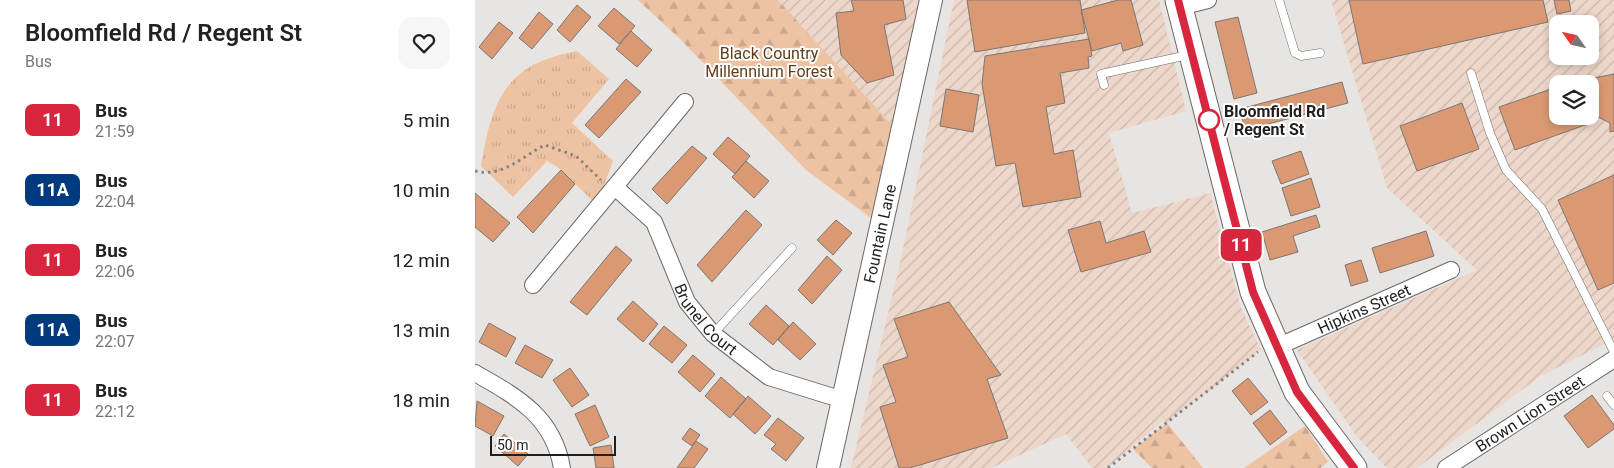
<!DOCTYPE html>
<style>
body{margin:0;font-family:Roboto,sans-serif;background:#f6f6f6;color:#222;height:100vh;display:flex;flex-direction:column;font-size:19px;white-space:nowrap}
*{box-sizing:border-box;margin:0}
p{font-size:16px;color:#767676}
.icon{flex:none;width:28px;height:28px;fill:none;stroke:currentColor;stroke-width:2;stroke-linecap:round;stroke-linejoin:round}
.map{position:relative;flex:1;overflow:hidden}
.panel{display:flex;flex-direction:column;background:#fff;width:475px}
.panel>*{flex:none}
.badge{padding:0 10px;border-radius:8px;font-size:18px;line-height:32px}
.needle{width:32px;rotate:304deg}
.controls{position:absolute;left:1074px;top:15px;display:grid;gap:10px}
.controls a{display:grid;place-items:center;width:50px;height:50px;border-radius:10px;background:#fff;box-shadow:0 2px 8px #0003;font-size:25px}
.scale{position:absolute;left:15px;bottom:12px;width:126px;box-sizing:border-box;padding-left:5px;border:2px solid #211f1e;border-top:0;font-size:14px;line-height:18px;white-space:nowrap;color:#211f1e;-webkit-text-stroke:4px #fff;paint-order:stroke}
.map>.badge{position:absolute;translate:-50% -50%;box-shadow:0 0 0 2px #fff}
.round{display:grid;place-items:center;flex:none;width:52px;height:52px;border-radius:15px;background:#f6f6f6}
.overview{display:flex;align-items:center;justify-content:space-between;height:85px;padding:0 25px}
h1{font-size:24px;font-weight:600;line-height:38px}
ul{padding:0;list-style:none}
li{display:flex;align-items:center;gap:15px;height:70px;padding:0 25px}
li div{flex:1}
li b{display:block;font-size:19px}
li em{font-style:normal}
li .badge{min-width:55px;font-weight:700;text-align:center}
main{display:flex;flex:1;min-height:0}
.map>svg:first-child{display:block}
.industrial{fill:url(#industrial-furrows);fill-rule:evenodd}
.grass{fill:url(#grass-tufts)}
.forest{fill:url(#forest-firs)}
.building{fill:#da9973;stroke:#7a7775}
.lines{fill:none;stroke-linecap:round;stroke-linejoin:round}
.lane-casing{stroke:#6b6865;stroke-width:9}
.street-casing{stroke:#6b6865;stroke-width:18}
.secondary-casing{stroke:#6b6865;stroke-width:24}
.primary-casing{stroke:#6b6865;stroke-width:27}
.path{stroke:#868381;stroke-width:3;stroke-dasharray:2.5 4;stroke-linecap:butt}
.lane{stroke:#fff;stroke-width:8}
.street{stroke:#fff;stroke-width:16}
.secondary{stroke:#fff;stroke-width:22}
.primary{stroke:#fff;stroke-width:25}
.line-casing{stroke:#fff;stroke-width:11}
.line{stroke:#d7263d;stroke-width:8}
.stop-dot{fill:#fff;stroke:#d7263d;stroke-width:2.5}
.labels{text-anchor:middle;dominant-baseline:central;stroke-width:4;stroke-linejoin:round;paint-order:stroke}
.park-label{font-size:16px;fill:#633b18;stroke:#fff}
.stop-label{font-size:16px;font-weight:bold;fill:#211f1e;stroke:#fff;text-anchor:start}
.street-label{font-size:16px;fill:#211f1e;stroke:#fff}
</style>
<main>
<section class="panel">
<div class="overview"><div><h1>Bloomfield Rd / Regent St</h1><p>Bus</p></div><a class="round"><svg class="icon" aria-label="heart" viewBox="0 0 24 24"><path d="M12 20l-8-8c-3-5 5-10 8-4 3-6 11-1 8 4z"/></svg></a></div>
<ul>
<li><span class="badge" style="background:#d7263d;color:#fff">11</span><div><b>Bus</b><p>21:59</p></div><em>5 min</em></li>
<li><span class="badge" style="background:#003b80;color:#fff">11A</span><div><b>Bus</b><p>22:04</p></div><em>10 min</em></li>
<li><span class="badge" style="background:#d7263d;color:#fff">11</span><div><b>Bus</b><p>22:06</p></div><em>12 min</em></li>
<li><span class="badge" style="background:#003b80;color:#fff">11A</span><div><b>Bus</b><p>22:07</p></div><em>13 min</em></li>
<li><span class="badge" style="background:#d7263d;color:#fff">11</span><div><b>Bus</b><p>22:12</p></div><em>18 min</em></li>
</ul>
</section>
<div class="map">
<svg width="1139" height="468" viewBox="0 0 1139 468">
<defs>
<pattern id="industrial-furrows" width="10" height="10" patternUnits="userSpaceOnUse" patternTransform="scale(1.25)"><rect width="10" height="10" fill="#edd6ca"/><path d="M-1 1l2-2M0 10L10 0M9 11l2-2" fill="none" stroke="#cbb7ad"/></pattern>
<pattern id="grass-tufts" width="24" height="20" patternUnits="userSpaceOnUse" patternTransform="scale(1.25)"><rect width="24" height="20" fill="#edc3a4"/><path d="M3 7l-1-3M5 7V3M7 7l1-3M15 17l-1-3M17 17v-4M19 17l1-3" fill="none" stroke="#cba78d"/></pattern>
<pattern id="forest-firs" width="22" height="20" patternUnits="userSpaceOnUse" patternTransform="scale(1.25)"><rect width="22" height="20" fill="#edc3a4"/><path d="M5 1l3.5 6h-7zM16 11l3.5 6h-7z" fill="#cba78d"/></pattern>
</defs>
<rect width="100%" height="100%" fill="#e8e4e1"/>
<path class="industrial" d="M 303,0 L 447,0 L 418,126 Z
M 479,0 L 684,0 L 711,111 L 634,133 L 657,213 L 735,193 L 766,308 L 786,350 L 692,423 L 689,420 L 632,468 L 617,468 L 591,434 L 516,468 L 376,468 L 426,259 Z
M 856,0 L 1139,0 L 1139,339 L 1064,377 L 942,468 L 912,468 L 883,438 L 822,350 L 1002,270 L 912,188 ZM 1082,24 L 1115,24 L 1115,56 L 1082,56 ZM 1082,84 L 1115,84 L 1115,116 L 1082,116 Z"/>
<path class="grass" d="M 102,51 L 134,79 L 97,123 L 138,161 L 124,199 L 120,203 L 84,168 L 72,161 L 38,197 L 6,166 C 17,100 30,64 102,51 Z"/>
<path class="forest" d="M 163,0 L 303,0 L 418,126 L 396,218 L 331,170 L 207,41 Z
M 692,423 L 728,468 L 677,468 L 658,449 Z
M 830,426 L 853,462 L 845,468 L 769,468 Z"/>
<path class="building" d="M 376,0 L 428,0 L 431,19 L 409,25 L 419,75 L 392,83 L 366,55 L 361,13 L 379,11 Z
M 492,0 L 605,0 L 610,33 L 500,52 Z
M 643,0 L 656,0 L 668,45 L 648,51 L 646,43 L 617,51 L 606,10 Z
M 874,0 L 1068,0 L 1073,22 L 888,64 Z
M 1079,0 L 1094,0 L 1096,11 L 1082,14 Z
M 102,5 L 116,17 L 95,42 L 82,30 Z
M 139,8 L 160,26 L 144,44 L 123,26 Z
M 64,12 L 78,24 L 57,49 L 44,38 Z
M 763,17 L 782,93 L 759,99 L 740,22 Z
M 24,22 L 38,33 L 17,59 L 4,47 Z
M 156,31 L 177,50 L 162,67 L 141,49 Z
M 614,39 L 617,56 L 613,57 L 614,68 L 585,73 L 590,103 L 571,107 L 579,154 L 598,150 L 606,197 L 548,207 L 540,163 L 521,166 L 507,84 L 510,56 Z
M 1139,74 L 1139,131 L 1135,132 L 1135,123 L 1115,113 L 1115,84 L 1105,84 L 1104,81 Z
M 151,79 L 166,92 L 124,138 L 110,125 Z
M 867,82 L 873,103 L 770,130 L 765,109 Z
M 1082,87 L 1082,116 L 1107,116 L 1110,125 L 1040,150 L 1024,107 Z
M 471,89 L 504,95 L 498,132 L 465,126 Z
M 987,103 L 1004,149 L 942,171 L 925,126 Z
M 253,137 L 275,156 L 260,174 L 238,154 Z
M 217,146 L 232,158 L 192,204 L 177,189 Z
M 826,151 L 834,174 L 806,184 L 797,161 Z
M 271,161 L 294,181 L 279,198 L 257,177 Z
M 86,170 L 100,184 L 58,233 L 42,217 Z
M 1139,175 L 1139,283 L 1123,290 L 1083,200 Z
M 836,178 L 845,207 L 816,216 L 807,188 Z
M 0,193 L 35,223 L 18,242 L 0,227 Z
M 271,210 L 287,225 L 237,282 L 222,265 Z
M 841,215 L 845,227 L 818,236 L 823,252 L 795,260 L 787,232 Z
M 361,220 L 377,233 L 358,255 L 342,240 Z
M 625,221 L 631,243 L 669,231 L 676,252 L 606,272 L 593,230 Z
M 951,231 L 959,256 L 905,273 L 897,248 Z
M 141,246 L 157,260 L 112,315 L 95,302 Z
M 352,256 L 367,270 L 337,304 L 323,290 Z
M 886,260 L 893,281 L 876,286 L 870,265 Z
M 158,301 L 183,324 L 168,342 L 142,319 Z
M 474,302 L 526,375 L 512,379 L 533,438 L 435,468 L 424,468 L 405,407 L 421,402 L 408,365 L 433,357 L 419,319 Z
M 291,305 L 314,326 L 298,345 L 274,324 Z
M 318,322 L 341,344 L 325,360 L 303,340 Z
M 14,323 L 41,338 L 31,357 L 4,342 Z
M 189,326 L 212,345 L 197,363 L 174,344 Z
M 50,345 L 78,360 L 67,378 L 40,363 Z
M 218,355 L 240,374 L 225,392 L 203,372 Z
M 95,368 L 114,395 L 97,407 L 78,380 Z
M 246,377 L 271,399 L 255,418 L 230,396 Z
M 773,378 L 793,402 L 776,415 L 757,391 Z
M 1117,395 L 1139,425 L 1139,429 L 1113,448 L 1089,416 Z
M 273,396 L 296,416 L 280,434 L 258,414 Z
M 2,401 L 29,416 L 18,436 L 0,426 Z
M 120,405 L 134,437 L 115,446 L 100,414 Z
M 795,410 L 812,432 L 795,445 L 778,423 Z
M 303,418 L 329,438 L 311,461 L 296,449 L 301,444 L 289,435 Z
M 215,428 L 225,435 L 217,446 L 207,439 Z
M 29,434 L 53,454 L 43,466 L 20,446 Z
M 221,441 L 233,449 L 219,468 L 202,468 Z
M 136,445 L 139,468 L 121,468 L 118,448 Z"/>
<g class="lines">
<defs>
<path id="lane" d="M 804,0 L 820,53 L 826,56 L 845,53
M 996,73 L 1015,133 L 1031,170 L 1067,209 L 1139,352
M 629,85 L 626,74 L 713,55
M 238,334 L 317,248
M 1132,396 L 1139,405"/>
<g id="street">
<path d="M 705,7 L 733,0"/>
<path id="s1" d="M 140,187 L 179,222 L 212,302 L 238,334 L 294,377 L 368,400"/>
<path d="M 58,285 L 210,102"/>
<path id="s2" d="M 802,347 L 976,270"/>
<path d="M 0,373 C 42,397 78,416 87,468"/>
<path id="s3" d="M 971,468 L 1139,359"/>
</g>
<g id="secondary">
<path id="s4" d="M 353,468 L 456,0"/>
</g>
<path id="primary" d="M 703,0 L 778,292 L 822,392 L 879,468"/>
</defs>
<use href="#lane" class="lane-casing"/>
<use href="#street" class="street-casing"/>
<use href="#secondary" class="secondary-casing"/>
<use href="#primary" class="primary-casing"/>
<path class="path" d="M 0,171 C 27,178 46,157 70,145 L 101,156 L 126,180
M 633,468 L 783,352"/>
<use href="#lane" class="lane"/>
<use href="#street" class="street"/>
<use href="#secondary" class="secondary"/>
<use href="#primary" class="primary"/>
</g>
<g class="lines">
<defs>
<path id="line" d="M 703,0 L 778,292 L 822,392 L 879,468"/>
</defs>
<use href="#line" class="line-casing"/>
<use href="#line" class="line"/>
</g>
<circle class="stop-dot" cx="734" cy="120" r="10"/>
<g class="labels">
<g class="park-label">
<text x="294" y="53">Black Country<tspan x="294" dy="18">Millennium Forest</tspan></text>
</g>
<g class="stop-label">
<text x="749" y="111">Bloomfield Rd<tspan x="749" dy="18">/ Regent St</tspan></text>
</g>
<g class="street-label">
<text stroke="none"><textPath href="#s4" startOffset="240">Fountain Lane</textPath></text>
<text stroke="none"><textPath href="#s2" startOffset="95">Hipkins Street</textPath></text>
<text stroke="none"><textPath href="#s1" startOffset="164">Brunel Court</textPath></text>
<text stroke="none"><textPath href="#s3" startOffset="100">Brown Lion Street</textPath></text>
</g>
</g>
</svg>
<div class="controls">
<a><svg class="needle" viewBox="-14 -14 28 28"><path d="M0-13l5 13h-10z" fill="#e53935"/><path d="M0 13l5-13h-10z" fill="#767676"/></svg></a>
<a><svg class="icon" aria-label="layers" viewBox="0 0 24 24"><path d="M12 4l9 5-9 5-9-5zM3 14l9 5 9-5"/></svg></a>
</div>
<div class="scale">50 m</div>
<b class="badge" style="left:766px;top:245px;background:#d7263d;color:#fff">11</b>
</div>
</main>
